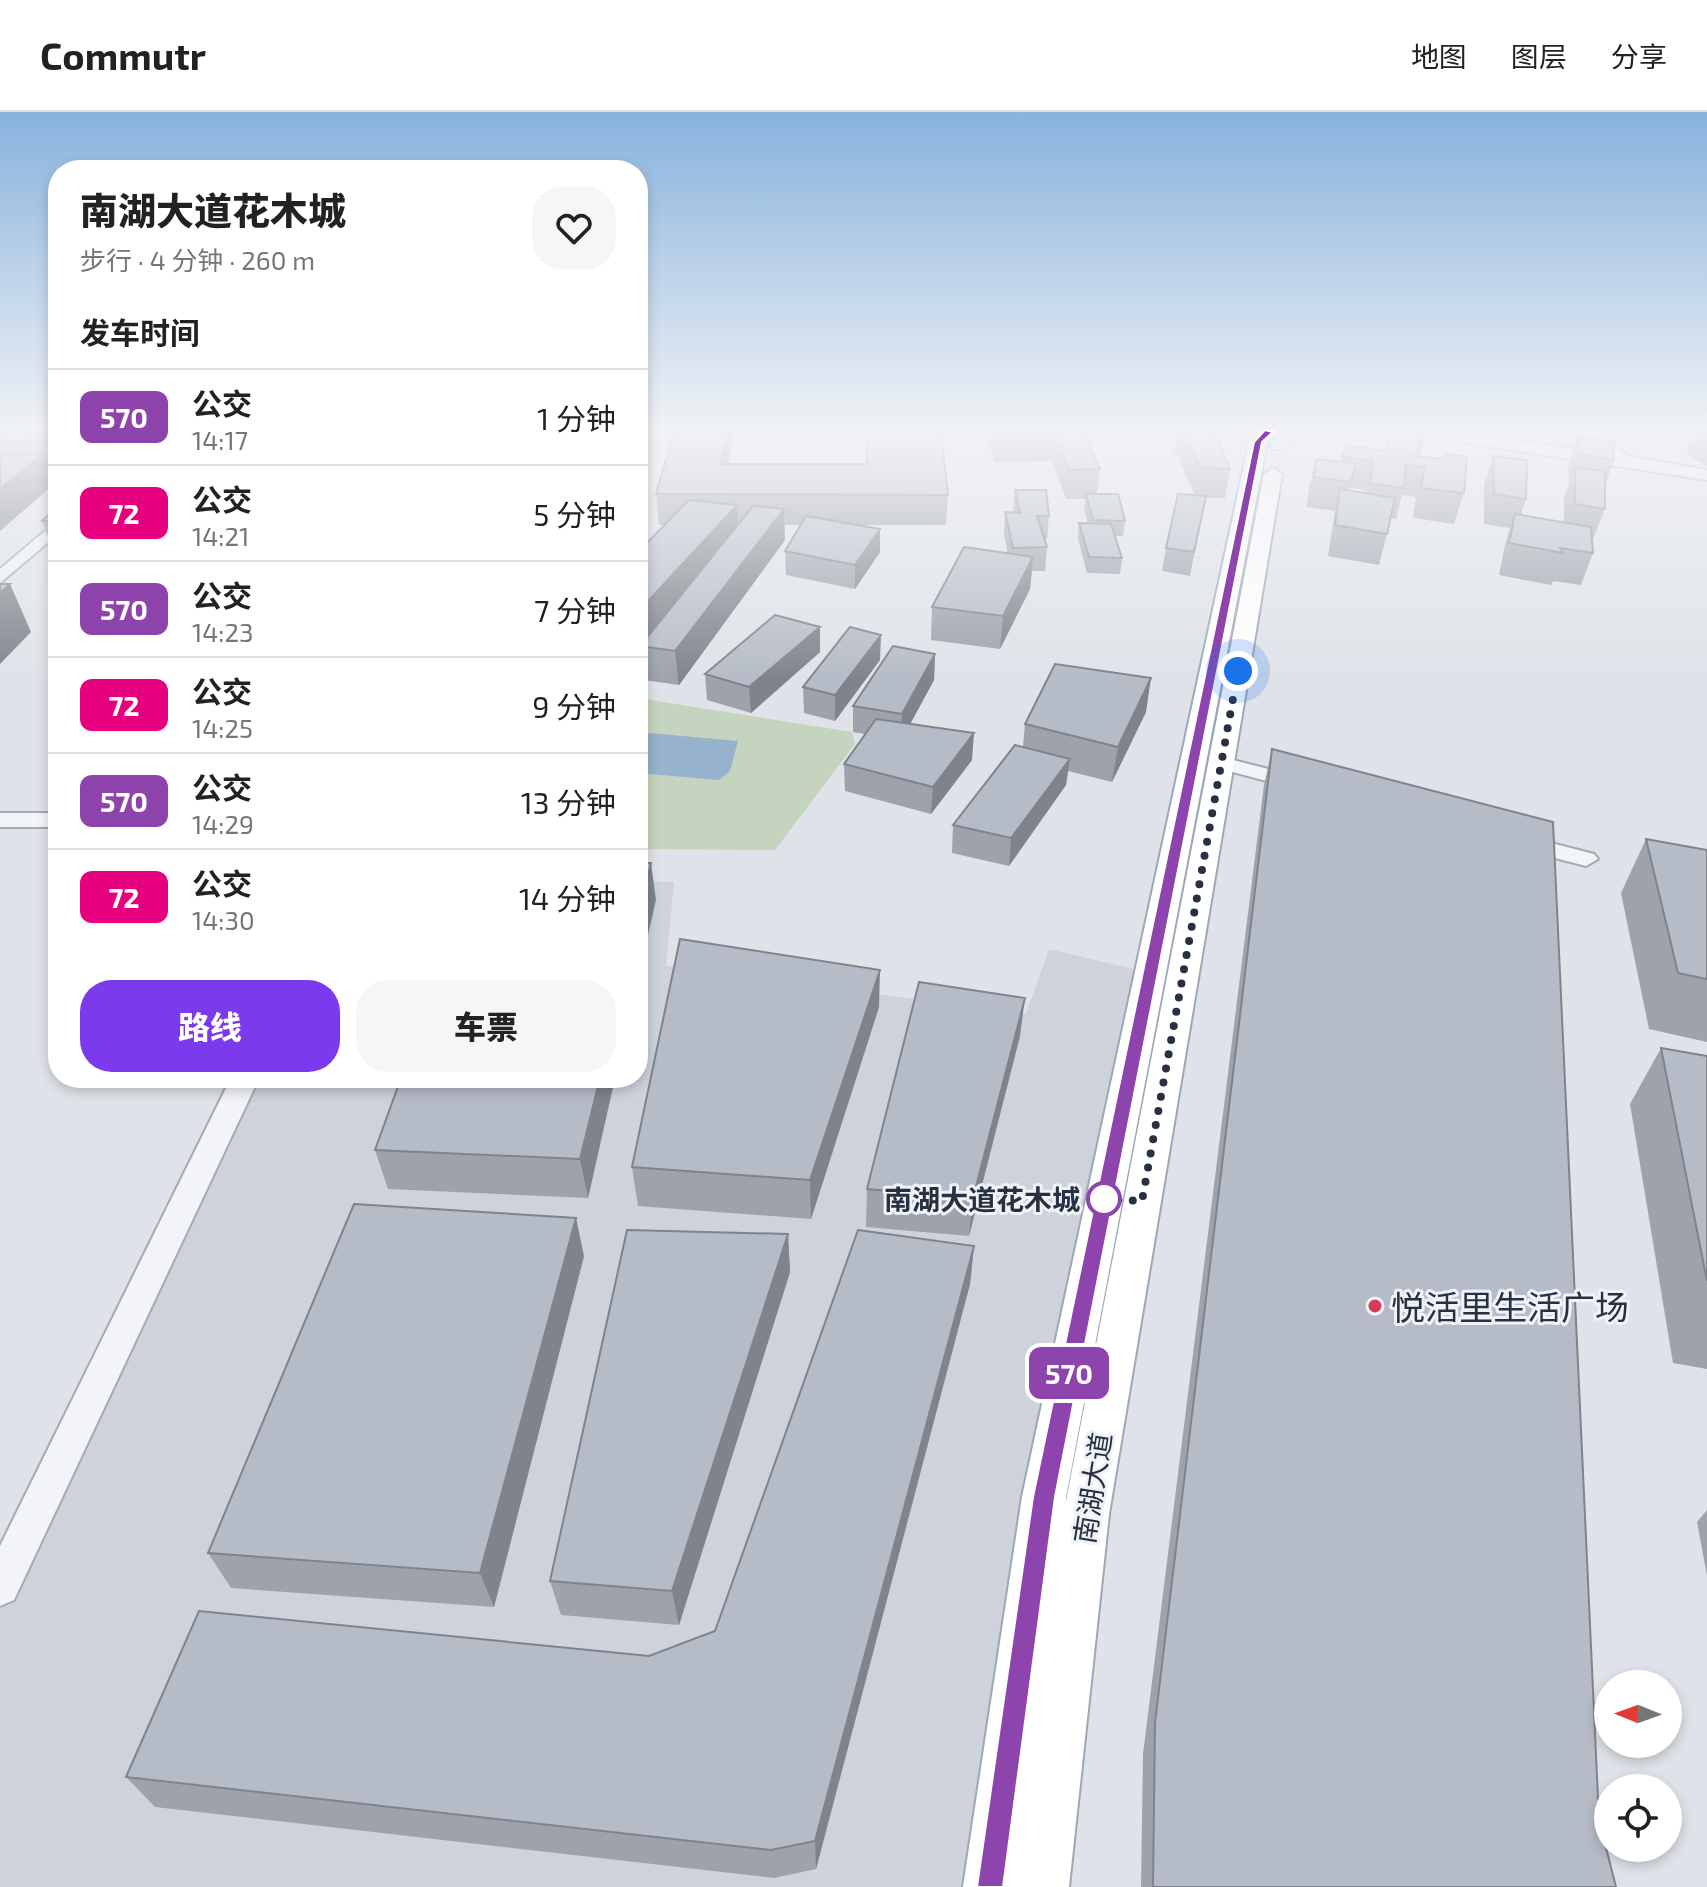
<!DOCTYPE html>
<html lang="zh">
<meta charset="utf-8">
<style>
body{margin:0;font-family:"Exo 2","Noto Sans SC",sans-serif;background:#f6f6f6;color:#222;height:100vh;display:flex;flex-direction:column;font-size:30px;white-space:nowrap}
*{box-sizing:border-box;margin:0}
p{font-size:26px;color:#767676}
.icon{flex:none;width:44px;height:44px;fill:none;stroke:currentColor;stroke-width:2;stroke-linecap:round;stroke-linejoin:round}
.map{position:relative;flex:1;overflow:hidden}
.details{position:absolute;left:48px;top:48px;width:600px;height:928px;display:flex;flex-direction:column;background:#fff;border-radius:32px;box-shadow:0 4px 12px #0003}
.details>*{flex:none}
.badge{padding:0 16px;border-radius:12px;font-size:28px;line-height:52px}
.needle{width:52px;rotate:271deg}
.buttons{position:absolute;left:1594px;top:1558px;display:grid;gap:16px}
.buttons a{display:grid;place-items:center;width:88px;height:88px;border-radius:50%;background:#fff;box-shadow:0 4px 12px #0003;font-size:40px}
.you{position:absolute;width:40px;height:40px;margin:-20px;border:6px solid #fff;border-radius:50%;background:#1a73e8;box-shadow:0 0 0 12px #1a73e833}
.map>.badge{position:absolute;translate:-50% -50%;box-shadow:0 0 0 4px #fff}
h2{padding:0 32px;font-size:30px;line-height:72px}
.round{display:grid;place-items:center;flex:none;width:84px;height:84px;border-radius:32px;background:#f6f6f6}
.summary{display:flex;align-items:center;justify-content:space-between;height:136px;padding:0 32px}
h1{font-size:38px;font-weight:800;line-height:60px}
.primary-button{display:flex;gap:16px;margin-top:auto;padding:16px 32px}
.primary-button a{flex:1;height:92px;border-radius:32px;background:#7c3aed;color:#fff;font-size:32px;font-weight:800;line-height:92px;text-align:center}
.primary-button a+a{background:#f6f6f6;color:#222}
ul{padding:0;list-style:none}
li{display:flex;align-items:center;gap:24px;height:96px;padding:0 32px;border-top:2px solid #e0e0e0}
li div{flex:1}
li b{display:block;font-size:30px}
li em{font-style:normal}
li .badge{min-width:88px;font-weight:700;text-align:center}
header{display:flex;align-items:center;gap:48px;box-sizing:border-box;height:112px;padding:0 40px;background:#fff;border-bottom:2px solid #e0e0e0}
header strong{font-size:38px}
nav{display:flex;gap:44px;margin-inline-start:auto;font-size:28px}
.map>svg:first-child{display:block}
.built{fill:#cdd2db}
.green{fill:#c5d4bf}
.water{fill:#97b2cc}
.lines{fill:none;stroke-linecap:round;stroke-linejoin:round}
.minor-casing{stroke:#a4aab4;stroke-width:4}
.major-casing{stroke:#9da8b6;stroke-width:4}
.minor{fill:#f2f4f7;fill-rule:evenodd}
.major{fill:#fff;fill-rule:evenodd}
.wall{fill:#9da2ab;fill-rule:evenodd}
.shaded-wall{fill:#7f848b}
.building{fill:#b6bcc7;stroke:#7f848b;stroke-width:2}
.line{fill:#8e44ad;stroke:#fff;stroke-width:2}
.walk{stroke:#273142;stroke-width:8;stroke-dasharray:0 14.4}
.stop-dot{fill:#fff;stroke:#8e44ad;stroke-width:4}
.poi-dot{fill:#d83b57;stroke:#eff2f7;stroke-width:3}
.labels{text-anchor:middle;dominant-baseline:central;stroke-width:6;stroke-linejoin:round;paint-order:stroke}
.stop-label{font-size:28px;font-weight:bold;fill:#273142;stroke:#eff2f7;text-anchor:end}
.street-label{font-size:28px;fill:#273142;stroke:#eff2f7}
.near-poi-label{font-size:34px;fill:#273142;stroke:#eff2f7;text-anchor:start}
</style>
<header>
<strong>Commutr</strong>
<nav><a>地图</a><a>图层</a><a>分享</a></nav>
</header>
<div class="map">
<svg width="1707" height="1775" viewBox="0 0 1707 1775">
<rect width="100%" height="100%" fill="#dfe3e9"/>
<path class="built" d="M 638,769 L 674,770 L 666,854 L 1026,902 L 1049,837 L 1150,861 L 996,1775 L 0,1775 L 0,1475 L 245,966 L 638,966 Z"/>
<path class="green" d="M 638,586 L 852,620 L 855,632 L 775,738 L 638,737 Z"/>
<path class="water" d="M 638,620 L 738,629 L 730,659 L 719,668 L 638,661 Z"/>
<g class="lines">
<defs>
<path id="minor" d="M 638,320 L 649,320 L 643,334 L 638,335 Z
M 1416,320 L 1450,320 L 1605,341 L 1582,320 L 1597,320 L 1627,344 L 1707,358 L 1707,368 L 1423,324 Z
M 58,358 L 58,368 L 0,369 L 0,359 Z
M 58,408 L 58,422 L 0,471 L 0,457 Z
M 1221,645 L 1308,667 L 1311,672 L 1300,678 L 1214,655 L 1210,651 L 1214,647 Z
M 0,701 L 58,701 L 58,715 L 0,715 Z
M 1520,723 L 1594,742 L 1598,747 L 1586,754 L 1512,735 L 1509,730 L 1512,725 Z
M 231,966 L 259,966 L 14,1488 L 0,1494 L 0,1434 Z"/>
<path id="major" d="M 1259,320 L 1277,320 L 1267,331 L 1066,1385 L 1066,1389 L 1264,362 L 1273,356 L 1282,362 L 1109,1402 L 1069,1775 L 963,1775 L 1022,1385 L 1249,330 Z
M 1289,320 L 1316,320 L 1291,330 L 1285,337 L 1273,337 L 1270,333 L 1279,322 Z"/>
</defs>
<use href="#minor" class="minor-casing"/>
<use href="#major" class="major-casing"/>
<use href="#minor" class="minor"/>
<use href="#major" class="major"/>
</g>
<path class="wall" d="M 0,320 L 58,320 L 58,356 L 49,357 L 55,371 L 0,419 Z
M 674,320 L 733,320 L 733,326 L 728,352 L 948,383 L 946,413 L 859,413 L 880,440 L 855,477 L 786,463 L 785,439 L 800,413 L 784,413 L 785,428 L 679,573 L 644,568 L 640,535 L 665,413 L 659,413 L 656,382 Z
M 988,320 L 1083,320 L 1100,357 L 1097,382 L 1125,409 L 1123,424 L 1115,424 L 1122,446 L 1120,462 L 1087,461 L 1078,427 L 1079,411 L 1088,412 L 1084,397 L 1086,387 L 1066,387 L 1052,349 L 994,350 L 987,326 Z
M 1177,320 L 1211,320 L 1230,357 L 1225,386 L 1205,386 L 1190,464 L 1162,459 L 1166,436 L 1195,383 L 1180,350 L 1180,346 L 1178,346 L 1174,338 Z
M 1426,320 L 1419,345 L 1442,347 L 1444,342 L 1464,381 L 1454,412 L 1413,406 L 1416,385 L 1402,383 L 1396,407 L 1391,406 L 1379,453 L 1328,444 L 1335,399 L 1307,395 L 1309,376 L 1316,347 L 1340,350 L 1342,344 L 1385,338 ZM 1350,376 L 1365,378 L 1365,381 L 1349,378 Z
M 1694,320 L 1707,320 L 1707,354 L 1691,346 L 1686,339 Z
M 1578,325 L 1614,348 L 1605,374 L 1605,397 L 1593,427 L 1592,427 L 1593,441 L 1581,473 L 1553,469 L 1551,473 L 1499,463 L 1505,433 L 1510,416 L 1484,412 L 1484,373 L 1493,344 L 1526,387 L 1521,403 L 1564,410 L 1564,385 L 1569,372 L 1568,354 Z
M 1015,378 L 1049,404 L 1047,427 L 1044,427 L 1047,435 L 1045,459 L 1032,459 L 1030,477 L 1000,537 L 931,528 L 932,495 L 1008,442 L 1004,423 L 1005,400 L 1013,400 Z
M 58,394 L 58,450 L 42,409 Z
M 820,515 L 820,540 L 751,601 L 707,588 L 705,562 Z
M 935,542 L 934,568 L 910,612 L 972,648 L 931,702 L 845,679 L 844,652 L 865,622 L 853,620 L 853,594 Z
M 880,548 L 835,609 L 804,601 L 803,575 Z
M 1146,600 L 1112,670 L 1068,659 L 1066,673 L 1009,754 L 952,741 L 953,713 L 1023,635 L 1025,612 Z
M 1272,637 L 1599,1708 L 1616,1775 L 1141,1775 L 1143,1642 L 1264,673 Z
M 1646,727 L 1707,738 L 1707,930 L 1649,917 L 1621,781 Z
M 879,895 L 811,1107 L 638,1094 L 632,1055 Z
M 1020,924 L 969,1124 L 866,1115 L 867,1077 Z
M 1661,936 L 1707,944 L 1707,1257 L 1673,1251 L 1630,992 Z
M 401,966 L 615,966 L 588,1086 L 388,1077 L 375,1038 Z
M 788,1122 L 790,1160 L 679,1513 L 561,1503 L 550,1469 Z
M 974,1134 L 970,1172 L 816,1757 L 774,1766 L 155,1695 L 126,1665 L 649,1544 L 715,1519 Z
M 584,1144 L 494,1495 L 231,1476 L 208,1441 Z
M 1707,1398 L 1707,1464 L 1697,1410 Z"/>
<path class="shaded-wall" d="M 727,320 L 733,320 L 733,326 L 722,381 L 720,352 Z
M 1426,320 L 1419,345 L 1415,344 Z
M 43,342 L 55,371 L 0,419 L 0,377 Z
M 737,393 L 738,423 L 638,537 L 638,500 Z
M 784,397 L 785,428 L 679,573 L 675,539 Z
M 880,417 L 880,440 L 855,477 L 855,453 Z
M 1033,445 L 1030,477 L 1000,537 L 1003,504 Z
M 10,472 L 31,520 L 0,552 L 0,481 Z
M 820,515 L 820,540 L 751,601 L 749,575 Z
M 881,523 L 880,548 L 835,609 L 835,583 Z
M 935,542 L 934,568 L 901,629 L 902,602 Z
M 1151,566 L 1146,600 L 1112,670 L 1118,635 Z
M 974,621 L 972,648 L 931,702 L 933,675 Z
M 1070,647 L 1066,673 L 1009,754 L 1011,726 Z
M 651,751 L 656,788 L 638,866 L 638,807 Z
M 880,858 L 879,895 L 811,1107 L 810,1068 Z
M 1025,886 L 1020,924 L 969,1124 L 973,1086 Z
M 600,966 L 615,966 L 588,1086 L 580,1047 Z
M 576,1106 L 584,1144 L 494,1495 L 480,1461 Z
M 788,1122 L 790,1160 L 679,1513 L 672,1479 Z
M 974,1134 L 970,1172 L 816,1757 L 815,1729 Z"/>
<path class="building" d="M 0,320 L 58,320 L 58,327 L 0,330 Z
M 674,320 L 727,320 L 720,352 L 867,352 L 867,320 L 941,320 L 948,383 L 656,382 Z
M 996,320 L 1083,320 L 1100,357 L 1069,358 L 1055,321 L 996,321 Z
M 1390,320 L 1426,320 L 1415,344 L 1443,347 L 1444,342 L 1467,345 L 1464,381 L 1421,376 L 1425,355 L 1406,353 L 1404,376 L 1370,372 L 1373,349 L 1342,344 L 1346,333 L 1385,339 Z
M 1184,321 L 1215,321 L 1230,357 L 1201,356 Z
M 1578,325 L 1614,330 L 1614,348 L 1579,342 Z
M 0,342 L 43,342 L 0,377 Z
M 1493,344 L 1527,348 L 1526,387 L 1494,382 Z
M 1316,347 L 1356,351 L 1351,370 L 1314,365 Z
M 1575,356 L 1605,359 L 1605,397 L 1575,392 Z
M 1340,377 L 1395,386 L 1387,422 L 1335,413 Z
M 1015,378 L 1046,378 L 1049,404 L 1037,404 L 1047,435 L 1013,436 L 1005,400 L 1020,401 Z
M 1086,382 L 1118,382 L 1125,409 L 1093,408 Z
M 1178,382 L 1206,384 L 1194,440 L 1166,436 Z
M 689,388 L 737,393 L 638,500 L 638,440 Z
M 58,394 L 58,409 L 42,409 Z
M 753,394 L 784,397 L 675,539 L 640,534 Z
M 1515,402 L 1591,415 L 1593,441 L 1560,436 L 1563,441 L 1509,431 Z
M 806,404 L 880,417 L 855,453 L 785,439 Z
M 1079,411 L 1111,412 L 1122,446 L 1089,445 Z
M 964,435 L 1033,445 L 1003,504 L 932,495 Z
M 0,472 L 10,472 L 0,481 Z
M 775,503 L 820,515 L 749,575 L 705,562 Z
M 850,515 L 881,523 L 835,583 L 803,575 Z
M 893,534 L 935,542 L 902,602 L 853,594 Z
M 1055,552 L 1151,566 L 1118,635 L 1025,612 Z
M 876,607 L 974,621 L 933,675 L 844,652 Z
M 1015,633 L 1070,647 L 1011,726 L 953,713 Z
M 1272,637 L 1553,710 L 1599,1708 L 1616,1775 L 1153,1775 L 1155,1611 Z
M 1646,727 L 1707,738 L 1707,867 L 1678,861 Z
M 638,751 L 651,751 L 638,807 Z
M 680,827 L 880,858 L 810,1068 L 632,1055 Z
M 919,870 L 1025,886 L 973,1086 L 867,1077 Z
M 1661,936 L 1707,944 L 1707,1169 Z
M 401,966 L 600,966 L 580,1047 L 375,1038 Z
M 354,1092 L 576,1106 L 480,1461 L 208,1441 Z
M 627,1118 L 788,1122 L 672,1479 L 550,1469 Z
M 858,1118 L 974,1134 L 815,1729 L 771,1738 L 126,1665 L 199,1499 L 649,1544 L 715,1519 Z"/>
<linearGradient id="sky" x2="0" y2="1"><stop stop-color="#87b3dd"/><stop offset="0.56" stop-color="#f1f2f5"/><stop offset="1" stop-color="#f1f2f5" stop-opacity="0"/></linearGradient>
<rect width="1707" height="568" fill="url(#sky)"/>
<path class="line" d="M 1265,318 L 1273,320 L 1262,330 L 1055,1385 L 1003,1775 L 977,1775 L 1033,1385 L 1254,330 Z"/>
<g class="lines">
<path class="walk" d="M 1104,1087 L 1142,1089 L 1238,559"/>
</g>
<circle class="stop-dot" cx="1104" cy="1087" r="16"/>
<circle class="poi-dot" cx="1375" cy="1194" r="8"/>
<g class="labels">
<g class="stop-label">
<text x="1080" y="1087">南湖大道花木城</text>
</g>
<g class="street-label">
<text transform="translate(1092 1376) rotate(-81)">南湖大道</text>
</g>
<g class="near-poi-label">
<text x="1391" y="1194">悦活里生活广场</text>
</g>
</g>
</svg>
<div class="buttons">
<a><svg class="needle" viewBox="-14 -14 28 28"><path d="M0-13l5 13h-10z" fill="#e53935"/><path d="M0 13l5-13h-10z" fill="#767676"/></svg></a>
<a><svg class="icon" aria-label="locate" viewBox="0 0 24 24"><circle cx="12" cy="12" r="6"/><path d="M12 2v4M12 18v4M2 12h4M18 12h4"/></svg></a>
</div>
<div class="you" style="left:1238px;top:559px"></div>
<b class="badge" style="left:1069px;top:1261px;background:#8e44ad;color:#fff">570</b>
<section class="details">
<div class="summary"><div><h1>南湖大道花木城</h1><p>步行 · 4 分钟 · 260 m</p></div><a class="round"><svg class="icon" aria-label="heart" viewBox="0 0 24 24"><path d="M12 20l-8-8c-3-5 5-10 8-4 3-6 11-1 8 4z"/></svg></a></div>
<h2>发车时间</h2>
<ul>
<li><span class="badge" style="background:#8e44ad;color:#fff">570</span><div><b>公交</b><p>14:17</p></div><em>1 分钟</em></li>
<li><span class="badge" style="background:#e6007e;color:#fff">72</span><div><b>公交</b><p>14:21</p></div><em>5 分钟</em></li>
<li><span class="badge" style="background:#8e44ad;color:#fff">570</span><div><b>公交</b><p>14:23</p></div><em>7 分钟</em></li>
<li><span class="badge" style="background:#e6007e;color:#fff">72</span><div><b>公交</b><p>14:25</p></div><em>9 分钟</em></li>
<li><span class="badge" style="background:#8e44ad;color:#fff">570</span><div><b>公交</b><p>14:29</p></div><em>13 分钟</em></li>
<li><span class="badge" style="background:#e6007e;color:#fff">72</span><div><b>公交</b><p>14:30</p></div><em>14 分钟</em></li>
</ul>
<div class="primary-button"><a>路线</a><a>车票</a></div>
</section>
</div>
